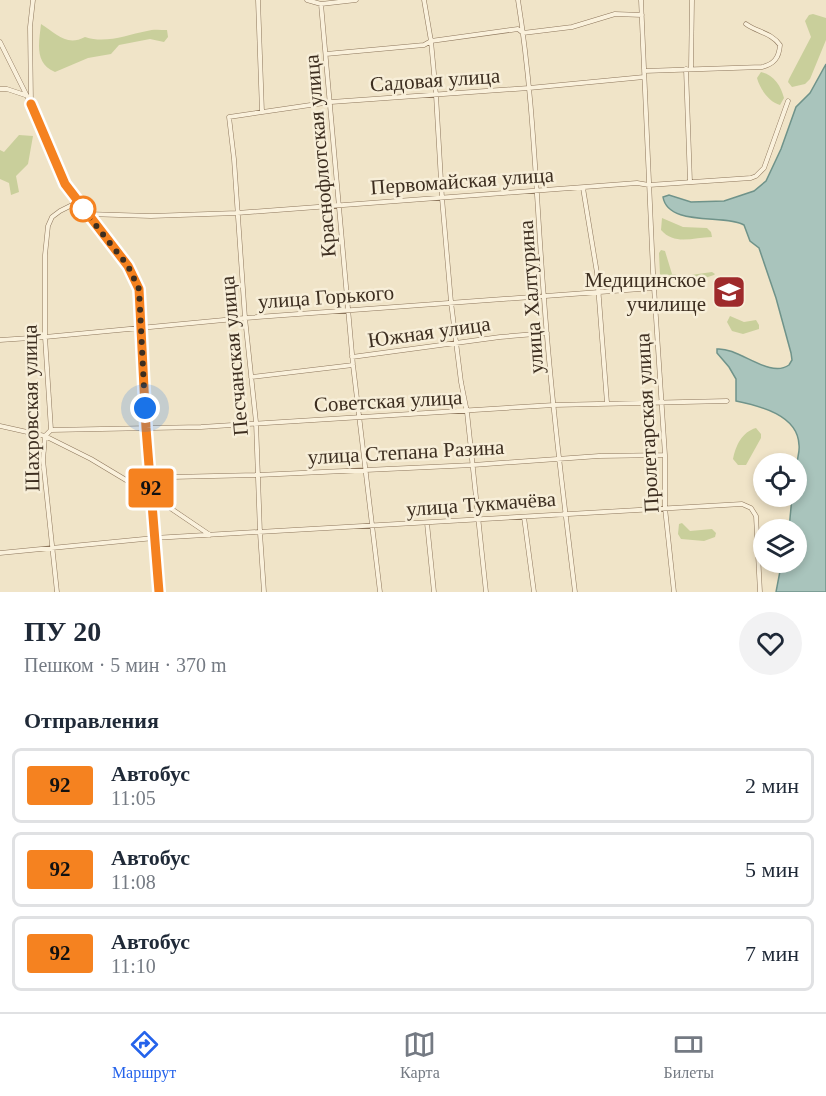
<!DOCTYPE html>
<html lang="ru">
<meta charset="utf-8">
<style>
body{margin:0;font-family:Georgia,serif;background:#f2f2f3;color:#1f2937;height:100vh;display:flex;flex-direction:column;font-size:22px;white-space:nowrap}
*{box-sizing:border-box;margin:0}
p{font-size:20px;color:#747a83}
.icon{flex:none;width:33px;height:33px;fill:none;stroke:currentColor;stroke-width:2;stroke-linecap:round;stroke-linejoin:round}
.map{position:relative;height:592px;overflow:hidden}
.sheet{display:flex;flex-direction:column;background:#fff;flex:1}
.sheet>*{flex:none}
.badge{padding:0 12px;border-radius:4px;font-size:21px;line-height:39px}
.tools{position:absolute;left:753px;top:453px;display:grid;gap:12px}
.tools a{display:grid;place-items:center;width:54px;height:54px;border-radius:50%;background:#fff;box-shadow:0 3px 9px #0003;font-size:30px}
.you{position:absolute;width:30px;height:30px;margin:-15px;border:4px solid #fff;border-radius:50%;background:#1a73e8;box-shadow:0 0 0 9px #1a73e833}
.map>.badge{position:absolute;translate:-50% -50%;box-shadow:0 0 0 3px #fff}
h2{padding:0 24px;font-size:22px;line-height:54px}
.round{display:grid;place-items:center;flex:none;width:63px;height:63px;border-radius:32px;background:#f2f2f3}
.overview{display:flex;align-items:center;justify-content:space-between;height:102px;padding:0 24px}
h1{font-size:28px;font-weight:700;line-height:45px}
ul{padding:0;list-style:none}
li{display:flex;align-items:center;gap:18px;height:75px;margin:0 12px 9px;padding:0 12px;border:3px solid #e0e1e3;border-radius:9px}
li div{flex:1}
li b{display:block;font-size:22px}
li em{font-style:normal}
li .badge{min-width:66px;font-weight:700;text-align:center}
.tabs{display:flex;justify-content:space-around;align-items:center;height:84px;border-top:2px solid #e0e1e3;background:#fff;font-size:16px;color:#747a83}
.tabs a{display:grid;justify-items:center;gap:3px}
.tabs .active{color:#2563eb}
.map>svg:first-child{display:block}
.green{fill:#c9cf9b}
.water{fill:#a9c4bc;stroke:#6f938a;stroke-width:1.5}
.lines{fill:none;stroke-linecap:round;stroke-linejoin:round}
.minor-casing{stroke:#8d765c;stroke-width:5}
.minor{stroke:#faf1dc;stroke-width:4}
.line-casing{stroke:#fff;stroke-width:14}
.line{stroke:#f58220;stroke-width:9}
.walk{stroke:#3d2e20;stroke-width:6;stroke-dasharray:0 10.8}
.stop-dot{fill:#fff;stroke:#f58220;stroke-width:3}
.labels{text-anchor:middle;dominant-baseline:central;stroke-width:5;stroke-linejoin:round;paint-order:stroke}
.street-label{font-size:21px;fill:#3d2e20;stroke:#f7eed8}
.poi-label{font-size:21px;fill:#3d2e20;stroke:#f7eed8;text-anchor:end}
</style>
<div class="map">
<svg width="826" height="592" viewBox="0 0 826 592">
<rect width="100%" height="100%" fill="#f0e4c8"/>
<path class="green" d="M 813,14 L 826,18 L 826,40 L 810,79 L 805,84 L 792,87 L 788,82 L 789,79 L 811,37 L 805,21 L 809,15 Z
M 41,24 C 56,33 66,47 85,37 C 106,44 126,35 147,31 C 153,29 160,30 167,30 L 168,37 L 164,42 L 150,39 L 119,45 L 111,54 L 88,58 L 55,72 C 34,63 39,43 41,24 Z
M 761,72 C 774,75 781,86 784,98 L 780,105 C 769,102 760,89 757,78 Z
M 19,135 L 33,136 L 28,164 L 16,176 L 19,192 L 11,195 L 9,183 L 0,179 L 0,150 L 4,152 Z
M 662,218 L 683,227 L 707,228 L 711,232 L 712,237 C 694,237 675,246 661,230 Z
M 661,250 L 665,251 L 672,274 L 684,276 L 712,272 L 715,274 L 714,275 L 702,279 L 664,279 L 660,275 L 659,253 Z
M 730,316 L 744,322 L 756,320 L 759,325 L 759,329 L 743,334 L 732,331 L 727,322 Z
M 756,428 L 761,434 L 761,438 L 746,465 L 738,465 L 733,459 C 736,445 742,432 756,428 Z
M 682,523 L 690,531 L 712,529 L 716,533 L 715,537 L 704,541 L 681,539 L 678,534 L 679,524 Z"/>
<path class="water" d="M 826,64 L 826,592 L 776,592 L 780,571 L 787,563 L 796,562 L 796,530 L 789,529 L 792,497 L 796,496 C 796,486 796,475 797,464 C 797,458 800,452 799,445 C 798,415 760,406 736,401 L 736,379 L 729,367 L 717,353 L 717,349 C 739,347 769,379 789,365 L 792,360 L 791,353 L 776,298 L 759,248 L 750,241 L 744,225 C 725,214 668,227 663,197 L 669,195 L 691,202 L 724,201 L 754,191 L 766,181 L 781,149 L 796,107 L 810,93 Z"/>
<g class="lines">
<defs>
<path id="minor" d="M 258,0 L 262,112
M 307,0 L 321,4 L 356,0
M 424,0 L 431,41 L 436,95 L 442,198 L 451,302 L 461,382 L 467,412 L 486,592
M 518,0 C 534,99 536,199 544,298 C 551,396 563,494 575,592
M 641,0 L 653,272 L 665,455 L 665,508 L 674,592
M 321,4 L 353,365 L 380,592
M 0,42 L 31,104 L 59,173 L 71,194 L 128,266 L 139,289 L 146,428 L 159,592
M 326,54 L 424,45 L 431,41 L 518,29 L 523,33 L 572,27 L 615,14 L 642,15
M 691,68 L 692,0
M 686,69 L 690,182
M 644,71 L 762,67 C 774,64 779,58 780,45 C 772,33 757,32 746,24
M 0,89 L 7,89 L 25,95
M 31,103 L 30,27 L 33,0
M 583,188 L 597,273 L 607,403
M 87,214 L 151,216 L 237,213 L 637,183 L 649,185 L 751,178 L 756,176 L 764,168 L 788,101
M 0,340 L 45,337 L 245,318 L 654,288
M 352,357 L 500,337 L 547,333
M 251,377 L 353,365
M 0,426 L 45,436 L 91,459 L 151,495 L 210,535
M 51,430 L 201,427 L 554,405 L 727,401
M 150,481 L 172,477 L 258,475 L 473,465 L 599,456 L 665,455
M 524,517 L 534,592
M 427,523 L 434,592
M 0,553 L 154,538 L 742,504 L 751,508 L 756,516 L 760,592
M 57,592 L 43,460 L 45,436 L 51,430 L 45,337 L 45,255 L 48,226 L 52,217 L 60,211 L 78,202
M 264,592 L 260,533 L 256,422 L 245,318 L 234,159 L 229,117 L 331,102 L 529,88 L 644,77"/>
</defs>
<use href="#minor" class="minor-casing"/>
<use href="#minor" class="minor"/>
</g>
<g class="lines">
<defs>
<path id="line" d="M 31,104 L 65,184 L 128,266 L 139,289 L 146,428 L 159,592"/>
</defs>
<use href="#line" class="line-casing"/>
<use href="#line" class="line"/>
<path class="walk" d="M 83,209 L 128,266 L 139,289 L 145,408"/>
</g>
<defs>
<symbol id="university-square" viewBox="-11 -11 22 22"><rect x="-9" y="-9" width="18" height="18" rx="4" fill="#9e2a2b" stroke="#f7eed8"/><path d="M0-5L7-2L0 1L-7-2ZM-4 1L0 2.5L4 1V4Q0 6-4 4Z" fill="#fff"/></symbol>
</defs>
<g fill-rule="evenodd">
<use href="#university-square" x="710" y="273" width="38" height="38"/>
</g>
<circle class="stop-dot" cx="83" cy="209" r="12"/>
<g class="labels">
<g class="street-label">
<text transform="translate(435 80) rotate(-4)">Садовая улица</text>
<text transform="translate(320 156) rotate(-95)">Краснофлотская улица</text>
<text transform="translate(462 181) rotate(-4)">Первомайская улица</text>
<text transform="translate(326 297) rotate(-4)">улица Горького</text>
<text transform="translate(531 297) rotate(-94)">улица Халтурина</text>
<text transform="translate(429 332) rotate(-8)">Южная улица</text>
<text transform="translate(234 356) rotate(-95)">Песчанская улица</text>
<text transform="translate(388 401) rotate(-3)">Советская улица</text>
<text transform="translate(31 408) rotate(-91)">Шахровская улица</text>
<text transform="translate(647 423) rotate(-93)">Пролетарская улица</text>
<text transform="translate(406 452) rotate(-3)">улица Степана Разина</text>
<text transform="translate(481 504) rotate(-4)">улица Тукмачёва</text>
</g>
<g class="poi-label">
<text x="706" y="280">Медицинское<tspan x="706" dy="24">училище</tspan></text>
</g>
</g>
</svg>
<div class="tools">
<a><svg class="icon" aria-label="locate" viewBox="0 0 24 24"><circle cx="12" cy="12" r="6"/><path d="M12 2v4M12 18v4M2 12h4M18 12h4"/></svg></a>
<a><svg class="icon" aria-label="layers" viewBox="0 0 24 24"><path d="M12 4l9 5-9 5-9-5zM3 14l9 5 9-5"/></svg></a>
</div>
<div class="you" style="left:145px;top:408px"></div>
<b class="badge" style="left:151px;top:488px;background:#f58220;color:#111">92</b>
</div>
<section class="sheet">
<div class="overview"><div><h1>ПУ 20</h1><p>Пешком · 5 мин · 370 m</p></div><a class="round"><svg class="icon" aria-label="heart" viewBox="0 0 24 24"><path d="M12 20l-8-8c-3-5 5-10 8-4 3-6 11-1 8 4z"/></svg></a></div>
<h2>Отправления</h2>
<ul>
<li><span class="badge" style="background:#f58220;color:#111">92</span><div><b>Автобус</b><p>11:05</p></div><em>2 мин</em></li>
<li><span class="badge" style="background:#f58220;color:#111">92</span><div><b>Автобус</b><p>11:08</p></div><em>5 мин</em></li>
<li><span class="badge" style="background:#f58220;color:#111">92</span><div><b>Автобус</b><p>11:10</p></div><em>7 мин</em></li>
</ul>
</section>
<nav class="tabs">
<a class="active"><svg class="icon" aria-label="directions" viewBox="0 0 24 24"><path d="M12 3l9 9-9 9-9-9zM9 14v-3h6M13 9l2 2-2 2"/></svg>Маршрут</a>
<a><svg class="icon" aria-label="map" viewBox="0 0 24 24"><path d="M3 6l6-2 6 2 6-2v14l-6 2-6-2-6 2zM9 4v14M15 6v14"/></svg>Карта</a>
<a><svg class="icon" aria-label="tickets" viewBox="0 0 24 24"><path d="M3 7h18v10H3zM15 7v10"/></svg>Билеты</a>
</nav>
